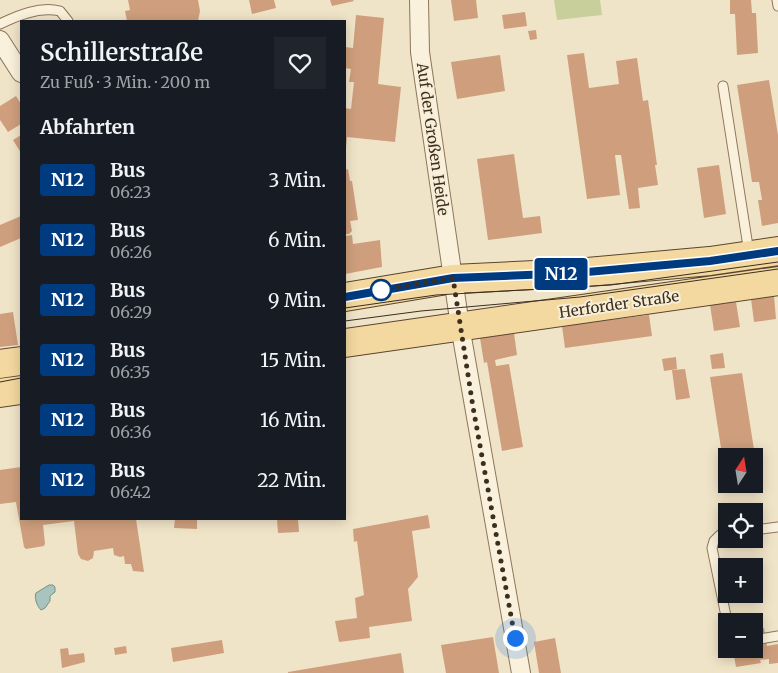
<!DOCTYPE html>
<html lang="de">
<meta charset="utf-8">
<style>
body{margin:0;font-family:Merriweather,serif;background:#20242c;color:#f1f3f6;height:100vh;display:flex;flex-direction:column;font-size:19px;white-space:nowrap}
*{box-sizing:border-box;margin:0}
p{font-size:16px;color:#9ea1a6}
.icon{flex:none;width:28px;height:28px;fill:none;stroke:currentColor;stroke-width:2;stroke-linecap:round;stroke-linejoin:round}
.map{position:relative;flex:1;overflow:hidden}
.drawer{position:absolute;left:20px;top:20px;width:326px;height:500px;display:flex;flex-direction:column;background:#171b24;border-radius:0px;box-shadow:0 2px 12px #0003}
.drawer>*{flex:none}
.badge{padding:0 10px;border-radius:4px;font-size:18px;line-height:32px}
.needle{width:32px;rotate:12deg}
.tools{position:absolute;left:718px;top:448px;display:grid;gap:10px}
.tools a{display:grid;place-items:center;width:45px;height:45px;border-radius:0px;background:#171b24;box-shadow:0 2px 12px #0003;font-size:25px}
.you{position:absolute;width:25px;height:25px;margin:-12px;border:4px solid #fff;border-radius:50%;background:#1a73e8;box-shadow:0 0 0 8px #1a73e833}
.map>.badge{position:absolute;translate:-50% -50%;box-shadow:0 0 0 2px #fff}
h2{padding:0 20px;font-size:19px;line-height:45px}
.round{display:grid;place-items:center;flex:none;width:52px;height:52px;border-radius:0px;background:#20242c}
.head{display:flex;align-items:center;justify-content:space-between;height:85px;padding:0 20px}
h1{font-size:24px;font-weight:600;line-height:38px}
ul{padding:0;list-style:none}
li{display:flex;align-items:center;gap:15px;height:60px;padding:0 20px}
li div{flex:1}
li b{display:block;font-size:19px}
li em{font-style:normal}
li .badge{min-width:55px;font-weight:700;text-align:center}
.map>svg:first-child{display:block}
.green{fill:#c9cf9b}
.water{fill:#a9c4bc;stroke:#6f938a}
.building{fill:#cf9f7d}
.lines{fill:none;stroke-linecap:round;stroke-linejoin:round}
.service-casing{stroke:#8d765c;stroke-width:11}
.minor-casing{stroke:#8d765c;stroke-width:20}
.primary-casing{stroke:#5b4430;stroke-width:30}
.service{stroke:#faf1dc;stroke-width:9}
.minor{stroke:#faf1dc;stroke-width:18}
.primary{stroke:#f3d9a0;stroke-width:28}
.tram{stroke:#3d2e20;stroke-width:1}
.line-casing{stroke:#fff;stroke-width:11}
.line{stroke:#003b80;stroke-width:8}
.walk{stroke:#3d2e20;stroke-width:5;stroke-dasharray:0 9}
.stop-dot{fill:#fff;stroke:#003b80;stroke-width:2.5}
.labels{text-anchor:middle;dominant-baseline:central;stroke-width:4;stroke-linejoin:round;paint-order:stroke}
.street-label{font-size:15px;fill:#3d2e20;stroke:#f7eed8}
</style>
<div class="map">
<svg width="778" height="673" viewBox="0 0 778 673">
<rect width="100%" height="100%" fill="#f0e4c8"/>
<path class="green" d="M 554,0 L 600,0 L 602,15 L 557,20 Z"/>
<path class="water" d="M 49,585 L 53,585 L 55,587 L 55,592 L 50,596 L 50,601 L 45,608 L 41,610 C 37,606 34,598 36,593 Z"/>
<path class="building" d="M 128,0 L 198,0 L 200,11 L 198,21 L 127,21 L 125,11 L 130,10 Z
M 249,0 L 274,0 L 276,8 L 252,14 Z
M 330,0 L 353,0 L 354,1 L 332,6 Z
M 451,0 L 476,0 L 478,18 L 454,21 Z
M 730,0 L 751,0 L 752,13 L 756,13 L 758,53 L 737,55 L 735,14 L 730,14 Z
M 525,12 L 527,26 L 504,29 L 502,15 Z
M 356,15 L 384,18 L 378,84 L 401,87 L 395,142 L 347,137 L 346,148 L 345,148 L 345,108 L 351,109 L 354,82 L 349,82 L 351,69 L 345,68 L 345,47 L 353,48 Z
M 536,30 L 537,39 L 530,40 L 528,31 Z
M 584,53 L 589,88 L 619,84 L 616,61 L 637,58 L 643,101 L 648,100 L 657,165 L 655,165 L 658,185 L 638,188 L 640,208 L 629,209 L 621,155 L 615,155 L 620,195 L 587,199 L 567,55 Z
M 500,55 L 505,91 L 457,99 L 451,62 Z
M 769,80 L 778,135 L 778,223 L 762,226 L 758,200 L 762,200 L 759,182 L 752,182 L 737,85 Z
M 16,96 L 21,104 L 21,124 L 8,132 L 0,120 L 0,106 Z
M 21,135 L 21,153 L 13,140 Z
M 514,154 L 523,218 L 540,216 L 542,233 L 488,240 L 477,159 Z
M 719,165 L 726,214 L 704,218 L 697,168 Z
M 348,169 L 350,181 L 352,181 L 358,220 L 350,221 L 352,231 L 349,234 L 345,234 L 345,170 Z
M 21,216 L 21,238 L 0,247 L 0,225 Z
M 352,235 L 353,244 L 380,240 L 382,267 L 345,274 L 345,236 Z
M 774,296 L 776,319 L 754,322 L 751,299 Z
M 736,302 L 740,327 L 714,331 L 710,305 Z
M 13,312 L 18,345 L 0,347 L 0,314 Z
M 649,315 L 652,336 L 565,348 L 562,326 Z
M 514,333 L 517,355 L 495,360 L 496,366 L 509,364 L 523,447 L 502,451 L 487,362 L 484,363 L 480,338 Z
M 723,353 L 725,368 L 712,369 L 710,355 Z
M 676,357 L 677,369 L 664,371 L 662,359 Z
M 685,369 L 690,398 L 676,400 L 672,370 Z
M 742,373 L 755,456 L 726,456 L 725,474 L 710,377 Z
M 21,467 L 21,519 L 136,519 L 144,572 L 133,571 L 131,564 L 125,564 L 124,556 L 120,557 L 114,555 L 113,548 L 94,551 L 93,558 L 88,561 L 81,559 L 78,554 L 74,521 L 43,525 L 45,543 L 44,546 L 26,549 L 24,547 L 16,502 L 0,504 L 0,470 Z
M 428,515 L 430,528 L 412,531 L 418,577 L 408,589 L 412,621 L 369,627 L 370,638 L 339,642 L 335,621 L 357,618 L 355,598 L 364,595 L 357,541 L 354,542 L 353,529 Z
M 175,519 L 197,519 L 197,529 L 174,528 Z
M 277,519 L 298,519 L 299,532 L 278,533 Z
M 764,628 L 767,646 L 778,644 L 778,663 L 769,664 L 769,659 L 760,660 L 761,663 L 736,667 L 734,656 L 744,655 L 743,649 L 754,649 L 754,630 Z
M 493,637 L 499,673 L 446,673 L 441,645 Z
M 555,638 L 561,673 L 539,673 L 534,642 Z
M 222,640 L 224,653 L 173,662 L 171,648 Z
M 126,646 L 127,653 L 115,655 L 114,648 Z
M 68,648 L 69,655 L 84,653 L 85,662 L 62,668 L 60,649 Z
M 401,653 L 404,673 L 288,673 L 288,672 Z"/>
<g class="lines">
<defs>
<path id="service" d="M 777,0 L 778,6
M 0,24 C 18,15 40,6 60,11 L 68,21
M 723,86 L 749,253
M 754,530 L 778,527
M 726,534 L 720,535 L 714,541 L 712,548 L 727,621
M 754,640 L 778,636"/>
<path id="minor" d="M 419,0 L 420,52 L 460,326 L 521,673
M 0,40 L 21,73"/>
<path id="primary" d="M 345,297 L 453,279 L 576,273 L 710,261 L 778,251
M 345,343 L 778,281
M 0,364 L 21,361
M 0,393 L 21,390"/>
</defs>
<use href="#service" class="service-casing"/>
<use href="#minor" class="minor-casing"/>
<use href="#primary" class="primary-casing"/>
<use href="#service" class="service"/>
<use href="#minor" class="minor"/>
<use href="#primary" class="primary"/>
<path class="tram" d="M 345,308 L 436,295 L 611,285 L 778,262
M 345,321 L 421,311 L 580,297 L 778,269
M 0,382 L 21,378"/>
</g>
<g class="lines">
<defs>
<path id="line" d="M 345,297 L 453,278 L 576,273 L 710,261 L 778,251"/>
</defs>
<use href="#line" class="line-casing"/>
<use href="#line" class="line"/>
<path class="walk" d="M 381,290 L 453,278 L 473,407 L 515,638"/>
</g>
<circle class="stop-dot" cx="381" cy="290" r="10"/>
<g class="labels">
<g class="street-label">
<text transform="translate(433 139) rotate(82)">Auf der Großen Heide</text>
<text transform="translate(619 304) rotate(-8)">Herforder Straße</text>
</g>
</g>
</svg>
<div class="tools">
<a><svg class="needle" viewBox="-14 -14 28 28"><path d="M0-13l5 13h-10z" fill="#e53935"/><path d="M0 13l5-13h-10z" fill="#9ea1a6"/></svg></a>
<a><svg class="icon" aria-label="locate" viewBox="0 0 24 24"><circle cx="12" cy="12" r="6"/><path d="M12 2v4M12 18v4M2 12h4M18 12h4"/></svg></a>
<a>+</a>
<a>−</a>
</div>
<div class="you" style="left:515px;top:638px"></div>
<b class="badge" style="left:561px;top:274px;background:#003b80;color:#fff">N12</b>
<section class="drawer">
<div class="head"><div><h1>Schillerstraße</h1><p>Zu Fuß · 3 Min. · 200 m</p></div><a class="round"><svg class="icon" aria-label="heart" viewBox="0 0 24 24"><path d="M12 20l-8-8c-3-5 5-10 8-4 3-6 11-1 8 4z"/></svg></a></div>
<h2>Abfahrten</h2>
<ul>
<li><span class="badge" style="background:#003b80;color:#fff">N12</span><div><b>Bus</b><p>06:23</p></div><em>3 Min.</em></li>
<li><span class="badge" style="background:#003b80;color:#fff">N12</span><div><b>Bus</b><p>06:26</p></div><em>6 Min.</em></li>
<li><span class="badge" style="background:#003b80;color:#fff">N12</span><div><b>Bus</b><p>06:29</p></div><em>9 Min.</em></li>
<li><span class="badge" style="background:#003b80;color:#fff">N12</span><div><b>Bus</b><p>06:35</p></div><em>15 Min.</em></li>
<li><span class="badge" style="background:#003b80;color:#fff">N12</span><div><b>Bus</b><p>06:36</p></div><em>16 Min.</em></li>
<li><span class="badge" style="background:#003b80;color:#fff">N12</span><div><b>Bus</b><p>06:42</p></div><em>22 Min.</em></li>
</ul>
</section>
</div>
